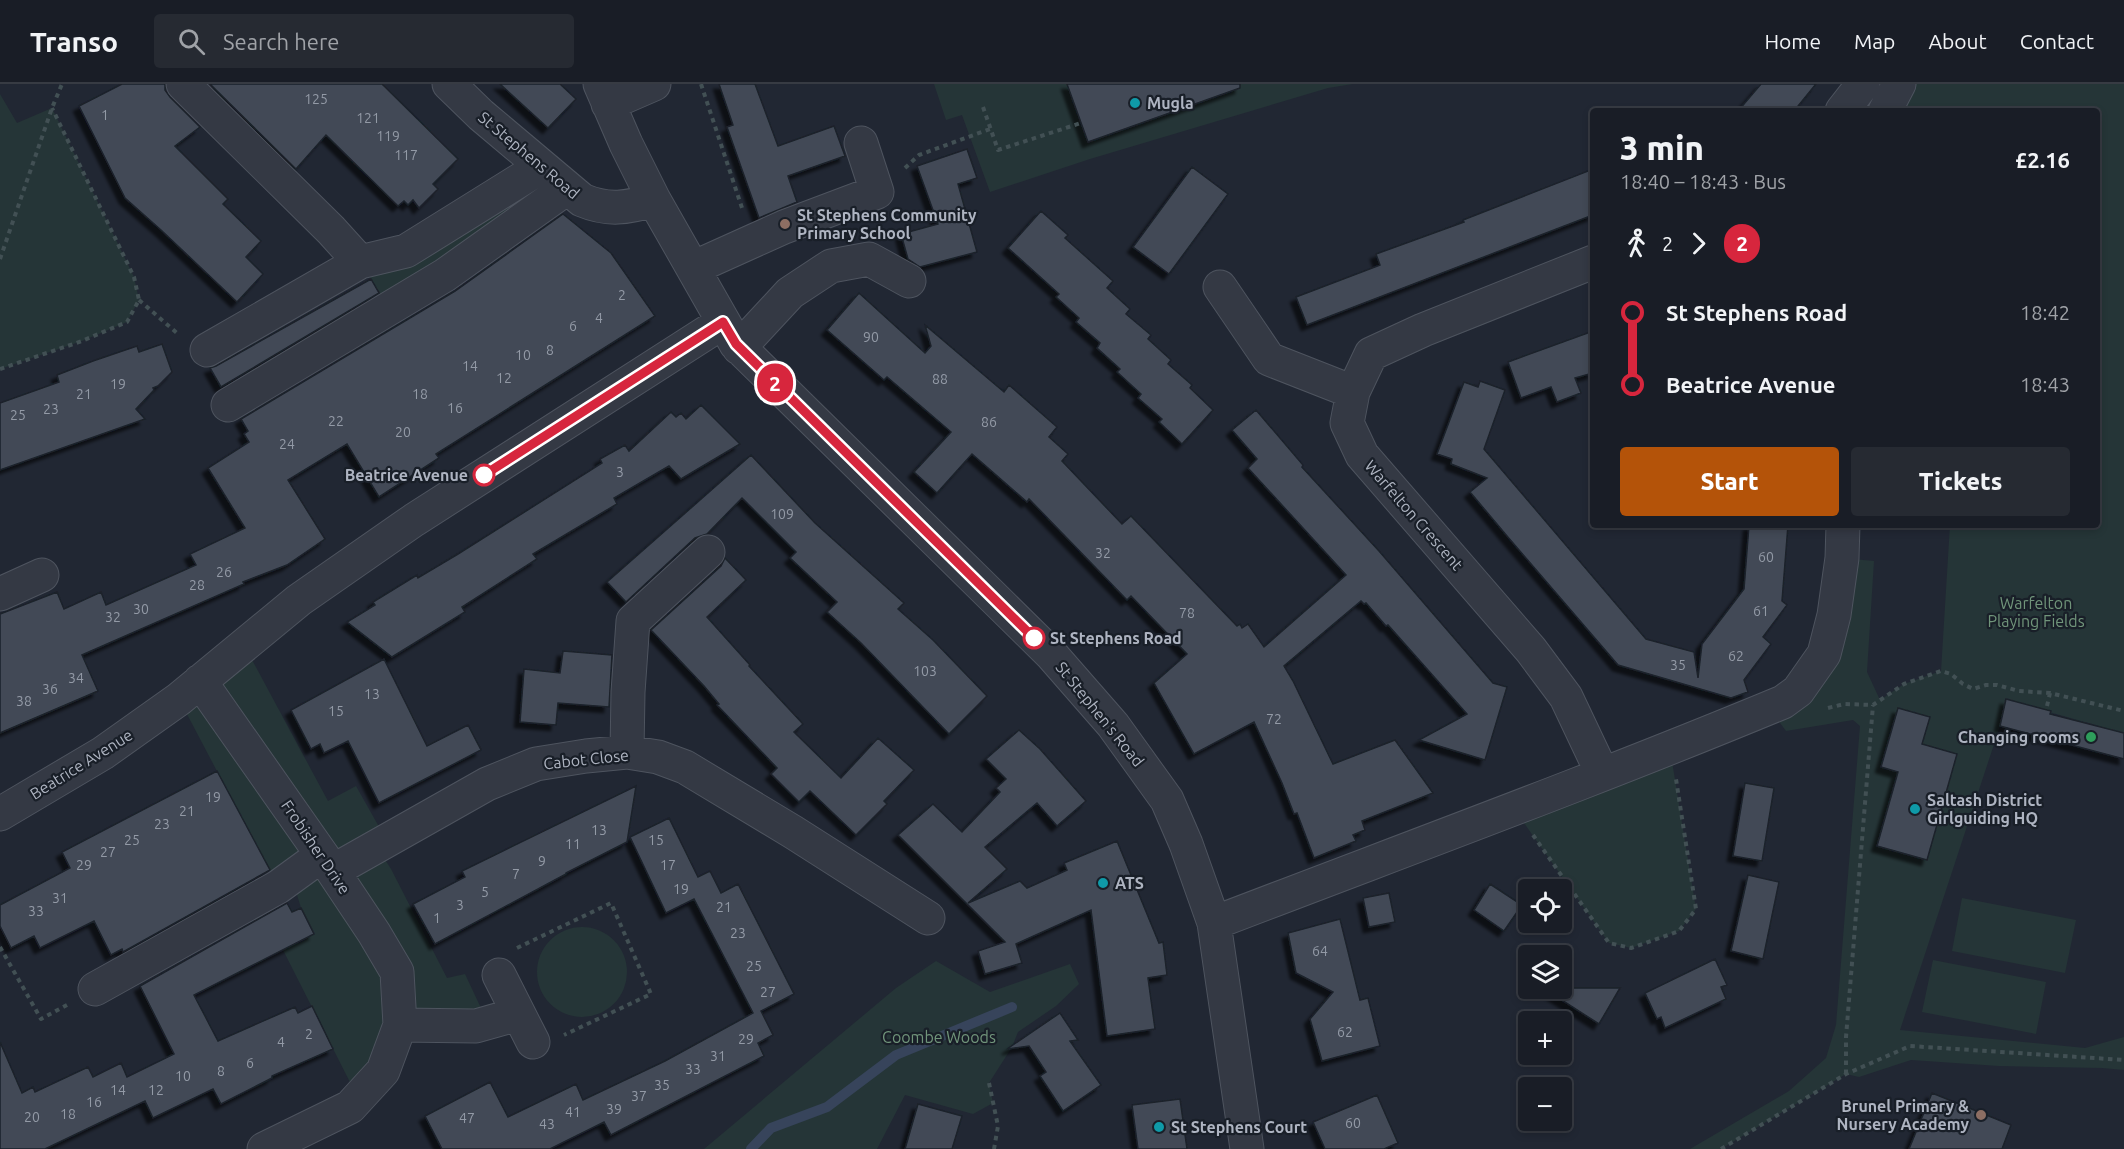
<!DOCTYPE html>
<meta charset="utf-8">
<style>
body{margin:0;font-family:Ubuntu,sans-serif;background:#262a32;color:#f1f3f6;height:100vh;display:flex;flex-direction:column;font-size:22px;white-space:nowrap}
*{box-sizing:border-box;margin:0}
p{font-size:20px;color:#9fa2a7}
.icon{flex:none;width:33px;height:33px;fill:none;stroke:currentColor;stroke-width:2;stroke-linecap:round;stroke-linejoin:round}
.map{position:relative;flex:1;overflow:hidden}
.drawer{position:absolute;left:1590px;top:24px;width:510px;height:420px;display:flex;flex-direction:column;background:#191d26;border-radius:6px;box-shadow:0 3px 9px #0003,0 0 0 2px #373b43}
.drawer>*{flex:none}
.badge{padding:0 12px;border-radius:20px;font-size:21px;line-height:39px}
.buttons{position:absolute;left:1518px;top:795px;display:grid;gap:12px}
.buttons a{display:grid;place-items:center;width:54px;height:54px;border-radius:6px;background:#191d26;box-shadow:0 3px 9px #0003,0 0 0 2px #373b43;font-size:30px}
.map>.badge{position:absolute;translate:-50% -50%;box-shadow:0 0 0 3px #fff}
.legs{display:flex;align-items:center;gap:9px;height:66px;padding:0 30px;font-size:20px}
.legs p{margin-inline-start:auto}
.overview{display:flex;align-items:center;justify-content:space-between;height:102px;padding:0 30px}
h1{font-size:33px;font-weight:800;line-height:45px}
.button{display:flex;gap:12px;margin-top:auto;padding:12px 30px}
.button a{flex:1;height:69px;border-radius:6px;background:#b45309;color:#fff;font-size:24px;font-weight:800;line-height:69px;text-align:center}
.button a+a{background:#262a32;color:#f1f3f6}
ul{padding:0 30px;list-style:none}
li{display:flex;align-items:center;gap:21px;height:72px;font-size:22px}
li i{display:grid;place-items:center;width:9px;height:100%;margin:0 8px;background:currentColor}
li i::after{content:'';width:15px;height:15px;margin:-8px;border:4px solid;border-radius:50%;background:#191d26}
li p{margin-inline-start:auto}
li:first-child i{background:linear-gradient(#0000 50%,currentColor 0)}
li:last-child i{background:linear-gradient(currentColor 50%,#0000 0)}
header{display:flex;align-items:center;gap:36px;box-sizing:border-box;height:84px;padding:0 30px;background:#191d26;border-bottom:2px solid #373b43}
header strong{font-size:28px}
nav{display:flex;gap:33px;margin-inline-start:auto;font-size:21px}
.search{width:420px;height:54px;background:#262a32;display:flex;align-items:center;gap:15px;box-sizing:border-box;padding:0 21px;border-radius:6px;color:#9fa2a7;font-size:22px}
.map>svg:first-child{display:block}
.green{fill:#253537}
.lines{fill:none;stroke-linecap:round;stroke-linejoin:round}
.stream{stroke:#37445b;stroke-width:10}
.building{fill:#424a57;stroke:#1b212a;stroke-width:1.5;filter:url(#shadow)}
.minor-casing{stroke:#4e545f;stroke-width:35}
.path{stroke:#425054;stroke-width:4;stroke-dasharray:4.5 4.5;stroke-linecap:butt}
.minor{stroke:#343944;stroke-width:33}
.line-1-casing{stroke:#fff;stroke-width:14}
.line-1{stroke:#d7263d;stroke-width:9}
.culture-dot{fill:#0f9aa8;stroke:#191f28;stroke-width:2}
.education-dot{fill:#8d6e63;stroke:#191f28;stroke-width:2}
.stop-1-dot{fill:#fff;stroke:#d7263d;stroke-width:3}
.leisure-dot{fill:#2e9e5b;stroke:#191f28;stroke-width:2}
.labels{text-anchor:middle;dominant-baseline:central;stroke-width:4.5;stroke-linejoin:round;paint-order:stroke}
.number-label{font-size:14px;fill:#939aa6}
.poi-label{font-size:16px;font-weight:bold;fill:#aeb4c1;stroke:#191f28;text-anchor:start}
.street-label{font-size:16px;fill:#aeb4c1;stroke:#191f28}
.stop-label{font-size:16px;font-weight:bold;fill:#aeb4c1;stroke:#191f28;text-anchor:end}
.park-label{font-size:16px;fill:#70947a;stroke:#191f28}
</style>
<header>
<strong>Transo</strong>
<div class="search"><svg class="icon" aria-label="search" viewBox="0 0 24 24"><circle cx="10" cy="10" r="6"/><path d="M15 15l6 6"/></svg>Search here</div>
<nav><a>Home</a><a>Map</a><a>About</a><a>Contact</a></nav>
</header>
<div class="map">
<svg width="2124" height="1065" viewBox="0 0 2124 1065">
<defs>
<filter id="shadow"><feDropShadow dx="-5.5" dy="5.5" stdDeviation="1.5" flood-color="#0009"/></filter>
</defs>
<rect width="100%" height="100%" fill="#212733"/>
<path class="green" d="M 934,0 L 1353,0 L 1328,4 L 1090,75 L 990,108 L 962,31 L 946,36 Z
M 1863,0 L 2124,0 L 2124,649 L 2006,616 L 2000,642 L 1900,946 L 2085,964 L 2124,953 L 2124,986 L 2102,984 L 1999,982 L 1911,976 L 1859,993 L 1846,990 L 1721,1065 L 1690,1065 L 1789,1007 L 1826,974 L 1836,941 L 1860,642 L 1853,636 L 1786,647 L 1769,624 L 1798,607 L 1842,474 L 1874,477 L 1867,588 L 1880,616 L 1904,600 L 1941,587 L 1950,441 L 2097,441 L 2097,27 L 1842,27 Z
M 0,10 L 17,39 L 52,24 L 134,193 L 139,216 L 127,238 L 82,257 L 0,285 Z
M 541,83 L 567,104 L 381,211 L 367,188 Z
M 244,561 L 328,717 L 356,702 L 387,757 L 377,763 L 391,785 L 447,894 L 465,890 L 488,939 L 400,941 L 358,1014 L 283,866 L 314,850 L 301,824 L 292,794 L 278,803 L 179,615 Z
M 1670,665 L 1696,825 L 1679,847 L 1631,864 L 1609,859 L 1514,725 Z
M 1962,814 L 2076,836 L 2065,889 L 1952,867 Z
M537 888a45 45 0 1 1 90 0a45 45 0 1 1-90 0Z
M 1933,876 L 2046,898 L 2036,950 L 1922,928 Z
M 936,877 L 990,908 L 1070,880 L 1079,900 L 1056,922 L 1018,948 L 1012,963 L 989,999 L 993,1019 L 973,1030 L 905,1011 L 877,1065 L 704,1065 L 896,904 Z"/>
<g class="lines">
<path class="stream" d="M 751,1065 L 771,1044 L 827,1023 L 896,971 L 1012,923"/>
</g>
<path class="building" d="M 122,0 L 165,0 L 165,6 L 170,13 L 200,43 L 175,62 L 228,115 L 223,120 L 261,157 L 246,173 L 263,190 L 237,218 L 161,146 L 125,114 L 79,22 Z
M 210,0 L 382,0 L 458,75 L 433,100 L 438,105 L 419,124 L 413,116 L 408,121 L 404,117 L 398,122 L 326,51 L 296,85 Z
M 500,0 L 560,0 L 576,15 L 548,44 Z
M 719,0 L 755,0 L 778,62 L 834,42 L 845,72 L 788,92 L 797,118 L 759,134 L 727,43 L 733,41 Z
M 1067,0 L 1240,0 L 1240,4 L 1088,58 Z
M 1761,0 L 1816,0 L 1794,27 L 1738,27 Z
M 967,65 L 977,94 L 958,100 L 977,168 L 920,183 L 908,175 L 901,150 L 938,140 L 917,82 Z
M 1192,83 L 1228,110 L 1169,190 L 1133,163 Z
M 1593,85 L 1593,131 L 1307,241 L 1296,213 L 1380,181 L 1376,170 L 1464,138 L 1463,136 Z
M 1041,127 L 1068,151 L 1065,154 L 1113,197 L 1107,204 L 1130,225 L 1126,230 L 1151,251 L 1148,255 L 1171,276 L 1168,280 L 1192,301 L 1190,304 L 1213,326 L 1182,360 L 1159,338 L 1162,335 L 1138,314 L 1141,310 L 1117,288 L 1120,285 L 1097,264 L 1100,259 L 1076,238 L 1079,234 L 1056,213 L 1059,210 L 1008,164 Z
M 563,130 L 611,169 L 655,232 L 436,370 L 439,374 L 379,413 L 347,360 L 288,396 L 325,455 L 287,481 L 243,498 L 244,500 L 82,571 L 98,607 L 0,649 L 0,530 L 57,508 L 64,525 L 101,508 L 106,521 L 196,481 L 190,470 L 245,444 L 208,384 L 249,358 L 244,350 L 248,347 L 241,335 L 455,207 Z
M 371,195 L 379,209 L 221,303 L 210,284 L 216,282 Z
M 859,209 L 925,269 L 931,262 L 925,241 L 1004,308 L 1009,301 L 1057,343 L 1049,353 L 1068,370 L 1062,377 L 1122,440 L 1131,432 L 1237,542 L 1240,540 L 1242,544 L 1248,540 L 1264,563 L 1346,491 L 1248,384 L 1257,375 L 1232,346 L 1256,326 L 1303,381 L 1302,383 L 1379,467 L 1493,599 L 1507,603 L 1485,676 L 1419,656 L 1467,630 L 1388,541 L 1386,542 L 1366,519 L 1364,520 L 1361,517 L 1284,582 L 1293,597 L 1333,680 L 1395,656 L 1433,709 L 1362,737 L 1365,746 L 1353,751 L 1356,757 L 1314,774 L 1297,729 L 1294,730 L 1282,699 L 1254,638 L 1194,670 L 1154,599 L 1187,570 L 1131,512 L 1127,516 L 1029,415 L 1027,418 L 972,370 L 937,409 L 914,388 L 951,348 L 887,293 L 884,296 L 827,246 Z
M 1593,247 L 1593,289 L 1575,294 L 1581,309 L 1557,318 L 1551,303 L 1521,314 L 1508,278 Z
M 162,260 L 172,288 L 158,302 L 153,304 L 154,306 L 136,325 L 145,335 L 0,386 L 0,319 L 59,298 L 57,291 L 93,277 L 137,262 L 139,268 Z
M 1480,297 L 1505,306 L 1484,365 L 1646,555 L 1694,568 L 1698,594 L 1702,560 L 1744,505 L 1749,441 L 1788,441 L 1782,517 L 1787,521 L 1763,553 L 1771,560 L 1744,596 L 1748,608 L 1731,614 L 1618,581 L 1507,452 L 1470,408 L 1487,394 L 1451,380 L 1452,375 L 1437,370 L 1464,298 L 1478,303 Z
M 701,321 L 740,360 L 681,395 L 669,382 L 614,414 L 617,420 L 533,470 L 537,475 L 462,523 L 465,528 L 392,573 L 347,538 L 375,521 L 373,518 L 417,491 L 418,494 L 458,470 L 602,379 L 600,375 L 625,361 L 629,367 L 671,328 L 676,333 L 681,329 L 686,335 Z
M 751,371 L 815,439 L 904,519 L 898,525 L 933,556 L 987,612 L 949,650 L 861,559 L 827,528 L 837,518 L 790,474 L 796,468 L 742,414 L 707,450 L 695,454 L 626,518 L 607,498 Z
M 725,474 L 746,496 L 707,533 L 750,581 L 749,582 L 803,640 L 794,648 L 841,694 L 878,654 L 914,686 L 884,717 L 887,720 L 856,751 L 810,707 L 799,718 L 771,690 L 777,684 L 717,621 L 719,620 L 704,602 L 651,546 L 721,482 Z
M 563,567 L 612,571 L 609,623 L 558,619 L 556,641 L 520,638 L 524,585 L 560,589 Z
M 384,575 L 427,662 L 468,641 L 481,666 L 379,719 L 348,657 L 324,669 L 320,660 L 311,665 L 291,626 Z
M 2006,615 L 2051,627 L 2050,630 L 2124,649 L 2124,675 L 2000,642 Z
M 1898,624 L 1930,633 L 1922,660 L 1957,670 L 1927,776 L 1877,762 L 1898,688 L 1881,683 Z
M 1019,646 L 1040,665 L 1086,717 L 1057,742 L 1037,719 L 985,763 L 1007,785 L 968,819 L 1020,797 L 1027,804 L 1067,786 L 1064,779 L 1117,757 L 1159,859 L 1163,858 L 1167,891 L 1148,894 L 1155,945 L 1107,952 L 1091,826 L 1016,860 L 1022,879 L 985,890 L 978,867 L 1005,858 L 898,751 L 933,720 L 962,748 L 1000,708 L 996,704 L 1006,695 L 986,675 Z
M 217,687 L 270,786 L 123,868 L 122,865 L 111,871 L 94,837 L 40,864 L 34,852 L 11,864 L 0,842 L 0,821 L 70,784 L 62,768 Z
M 1745,699 L 1774,704 L 1762,777 L 1733,772 Z
M 636,702 L 627,758 L 566,789 L 566,790 L 435,860 L 413,820 L 465,793 L 462,787 Z
M 669,734 L 698,793 L 710,787 L 721,809 L 738,800 L 794,910 L 761,927 L 773,951 L 758,959 L 764,972 L 611,1051 L 604,1038 L 550,1065 L 442,1065 L 425,1032 L 490,998 L 508,1033 L 576,1000 L 583,1016 L 665,977 L 753,929 L 694,815 L 666,829 L 630,753 Z
M 1748,791 L 1779,798 L 1763,875 L 1731,867 Z
M 1490,800 L 1522,821 L 1504,847 L 1474,826 Z
M 1389,809 L 1395,838 L 1369,843 L 1363,814 Z
M 287,819 L 292,828 L 301,824 L 314,850 L 194,911 L 218,957 L 295,923 L 298,929 L 312,922 L 333,965 L 272,992 L 272,994 L 221,1020 L 213,1005 L 153,1034 L 145,1017 L 45,1065 L 0,1065 L 0,958 L 22,1009 L 33,1003 L 35,1008 L 88,983 L 93,993 L 121,979 L 127,993 L 174,970 L 140,902 Z
M 1340,835 L 1360,916 L 1368,914 L 1380,962 L 1322,977 L 1310,935 L 1333,908 L 1296,889 L 1288,849 Z
M 1715,875 L 1727,901 L 1721,903 L 1726,915 L 1665,944 L 1661,933 L 1657,935 L 1645,909 Z
M 1543,904 L 1620,904 L 1599,940 Z
M 1060,929 L 1078,956 L 1070,957 L 1101,1001 L 1063,1027 L 1040,992 L 1046,988 L 1029,962 L 1007,965 Z
M 1932,1009 L 2011,1041 L 2002,1065 L 1909,1065 Z
M 1377,1011 L 1398,1059 L 1384,1065 L 1325,1065 L 1313,1038 Z
M 1180,1015 L 1187,1065 L 1138,1065 L 1132,1021 Z
M 918,1020 L 962,1032 L 952,1065 L 905,1065 Z"/>
<g class="lines">
<defs>
<path id="minor" d="M 183,0 L 331,146 L 360,178
M 449,0 L 481,31 L 582,116 C 608,127 627,124 654,116
M 600,0 L 626,60 L 654,116 L 736,260 L 1051,570 L 1113,641 L 1167,716 L 1186,760 L 1214,839 L 1247,1065
M 608,20 L 654,0
M 1842,27 L 1863,0
M 1885,27 L 1899,0
M 1593,178 L 1423,246 L 1371,270 L 1353,308 L 1347,339 L 1362,371 L 1531,566 L 1566,613 L 1602,689
M 693,184 L 784,143 L 877,108 L 861,59
M 1220,203 L 1269,275 L 1353,308
M 739,264 L 790,209 L 831,182 L 869,175 L 909,197
M 207,266 L 360,178 L 406,167 L 541,83
M 228,321 L 445,191 L 567,104
M 0,510 L 42,491
M 200,597 L 322,771 L 374,849 L 397,888 L 400,941 L 383,987 L 350,1023 L 264,1065
M 627,668 L 628,608 L 633,537 L 708,468
M 0,730 L 103,669 L 179,615 L 299,516 L 414,436 L 723,238
M 333,787 L 487,700 L 536,680 L 586,672 L 627,668 L 658,673 L 685,683 L 793,748 L 928,834
M 1214,839 C 1404,766 1595,696 1783,618 L 1798,607 L 1824,570 L 1834,531 L 1842,474 L 1843,441
M 499,891 L 533,958
M 95,905 L 278,803 L 322,771
M 400,941 L 476,942 L 518,930"/>
</defs>
<use href="#minor" class="minor-casing"/>
<path class="path" d="M 701,0 L 743,127
M 983,23 L 998,66 L 1081,39
M 905,84 L 919,71 L 990,45
M 0,175 L 52,24 L 62,0
M 139,216 L 178,250
M 0,285 L 82,257 L 127,238 L 139,216 L 134,193 L 52,24
M 2047,622 L 2050,609
M 1828,624 L 1844,620 L 1873,621 L 1904,600 L 1941,587 L 1951,590 L 1963,600 L 1973,605 L 1986,601 L 1997,601 L 2019,607 L 2050,609 L 2124,627
M 1533,751 L 1609,859 L 1631,864 L 1679,847 L 1696,825 L 1676,695
M 0,863 L 41,935 L 67,921
M 517,864 L 611,819 L 651,910 L 564,951
M 1846,990 L 1846,953 L 1873,621
M 989,999 L 998,1042 L 994,1065
M 1721,1065 L 1846,990 L 1910,962 L 2124,976"/>
<use href="#minor" class="minor"/>
</g>
<g class="lines">
<defs>
<path id="line-1" d="M 484,391 L 723,238 L 736,260 L 1034,554"/>
</defs>
<use href="#line-1" class="line-1-casing"/>
<use href="#line-1" class="line-1"/>
</g>
<g class="culture-dot">
<circle cx="1135" cy="19" r="6"/>
<circle cx="1915" cy="725" r="6"/>
<circle cx="1103" cy="799" r="6"/>
<circle cx="1159" cy="1043" r="6"/>
</g>
<g class="education-dot">
<circle cx="785" cy="140" r="6"/>
<circle cx="1981" cy="1031" r="6"/>
</g>
<g class="stop-1-dot">
<circle cx="484" cy="391" r="10"/>
<circle cx="1034" cy="554" r="10"/>
</g>
<circle class="leisure-dot" cx="2091" cy="653" r="6"/>
<g class="labels">
<g class="number-label">
<text x="316" y="15">125</text>
<text x="105" y="31">1</text>
<text x="368" y="34">121</text>
<text x="388" y="52">119</text>
<text x="406" y="71">117</text>
<text x="622" y="211">2</text>
<text x="599" y="234">4</text>
<text x="573" y="242">6</text>
<text x="871" y="253">90</text>
<text x="550" y="266">8</text>
<text x="523" y="271">10</text>
<text x="470" y="282">14</text>
<text x="504" y="294">12</text>
<text x="940" y="295">88</text>
<text x="118" y="300">19</text>
<text x="84" y="310">21</text>
<text x="420" y="310">18</text>
<text x="455" y="324">16</text>
<text x="51" y="325">23</text>
<text x="18" y="331">25</text>
<text x="336" y="337">22</text>
<text x="989" y="338">86</text>
<text x="403" y="348">20</text>
<text x="287" y="360">24</text>
<text x="620" y="388">3</text>
<text x="782" y="430">109</text>
<text x="1103" y="469">32</text>
<text x="1766" y="473">60</text>
<text x="224" y="488">26</text>
<text x="197" y="501">28</text>
<text x="141" y="525">30</text>
<text x="1761" y="527">61</text>
<text x="1187" y="529">78</text>
<text x="113" y="533">32</text>
<text x="1736" y="572">62</text>
<text x="1678" y="581">35</text>
<text x="925" y="587">103</text>
<text x="76" y="594">34</text>
<text x="50" y="605">36</text>
<text x="372" y="610">13</text>
<text x="24" y="617">38</text>
<text x="336" y="627">15</text>
<text x="1274" y="635">72</text>
<text x="213" y="713">19</text>
<text x="187" y="727">21</text>
<text x="162" y="740">23</text>
<text x="599" y="746">13</text>
<text x="132" y="756">25</text>
<text x="656" y="756">15</text>
<text x="573" y="760">11</text>
<text x="108" y="768">27</text>
<text x="542" y="777">9</text>
<text x="84" y="781">29</text>
<text x="668" y="781">17</text>
<text x="516" y="790">7</text>
<text x="681" y="805">19</text>
<text x="485" y="808">5</text>
<text x="60" y="814">31</text>
<text x="460" y="821">3</text>
<text x="724" y="823">21</text>
<text x="36" y="827">33</text>
<text x="437" y="834">1</text>
<text x="738" y="849">23</text>
<text x="1320" y="867">64</text>
<text x="754" y="882">25</text>
<text x="768" y="908">27</text>
<text x="1345" y="948">62</text>
<text x="309" y="950">2</text>
<text x="746" y="955">29</text>
<text x="281" y="958">4</text>
<text x="718" y="972">31</text>
<text x="250" y="979">6</text>
<text x="693" y="985">33</text>
<text x="221" y="987">8</text>
<text x="183" y="992">10</text>
<text x="662" y="1001">35</text>
<text x="118" y="1006">14</text>
<text x="156" y="1006">12</text>
<text x="639" y="1012">37</text>
<text x="94" y="1018">16</text>
<text x="614" y="1025">39</text>
<text x="573" y="1028">41</text>
<text x="68" y="1030">18</text>
<text x="32" y="1033">20</text>
<text x="467" y="1034">47</text>
<text x="1353" y="1039">60</text>
<text x="547" y="1040">43</text>
</g>
<g class="poi-label">
<text x="1147" y="19">Mugla</text>
<text x="797" y="131">St Stephens Community<tspan x="797" dy="18">Primary School</tspan></text>
<text x="2079" y="653" text-anchor="end">Changing rooms</text>
<text x="1927" y="716">Saltash District<tspan x="1927" dy="18">Girlguiding HQ</tspan></text>
<text x="1115" y="799">ATS</text>
<text x="1969" y="1022" text-anchor="end">Brunel Primary &amp;<tspan x="1969" dy="18">Nursery Academy</tspan></text>
<text x="1171" y="1043">St Stephens Court</text>
</g>
<g class="street-label">
<text transform="translate(529 71) rotate(40)">St Stephens Road</text>
<text transform="translate(1414 431) rotate(49)">Warfelton Crescent</text>
<text transform="translate(1100 630) rotate(51)">St Stephen's Road</text>
<text transform="translate(586 675) rotate(-6)">Cabot Close</text>
<text transform="translate(81 680) rotate(-32)">Beatrice Avenue</text>
<text transform="translate(316 763) rotate(56)">Frobisher Drive</text>
</g>
<g class="stop-label">
<text x="468" y="391">Beatrice Avenue</text>
<text x="1050" y="554" text-anchor="start">St Stephens Road</text>
</g>
<g class="park-label">
<text x="2036" y="519">Warfelton<tspan x="2036" dy="18">Playing Fields</tspan></text>
<text x="939" y="953">Coombe Woods</text>
</g>
</g>
</svg>
<div class="buttons">
<a><svg class="icon" aria-label="locate" viewBox="0 0 24 24"><circle cx="12" cy="12" r="6"/><path d="M12 2v4M12 18v4M2 12h4M18 12h4"/></svg></a>
<a><svg class="icon" aria-label="layers" viewBox="0 0 24 24"><path d="M12 4l9 5-9 5-9-5zM3 14l9 5 9-5"/></svg></a>
<a>+</a>
<a>−</a>
</div>
<b class="badge" style="left:775px;top:299px;background:#d7263d;color:#fff">2</b>
<section class="drawer">
<div class="overview"><div><h1>3 min</h1><p>18:40 – 18:43 · Bus</p></div><b>£2.16</b></div>
<div class="legs"><svg class="icon" aria-label="walk" viewBox="0 0 24 24"><circle cx="13" cy="4" r="2"/><path d="M13 8l-2 6 4 7M11 14l-3 7M7 12l3-4h3l4 4"/></svg>2<svg class="icon" aria-label="forward" viewBox="0 0 24 24"><path d="M9 5l7 7-7 7"/></svg><b class="badge" style="background:#d7263d;color:#fff">2</b></div>
<ul>
<li><i style="color:#d7263d"></i><b>St Stephens Road</b><p>18:42</p></li>
<li><i style="color:#d7263d"></i><b>Beatrice Avenue</b><p>18:43</p></li>
</ul>
<div class="button"><a>Start</a><a>Tickets</a></div>
</section>
</div>
